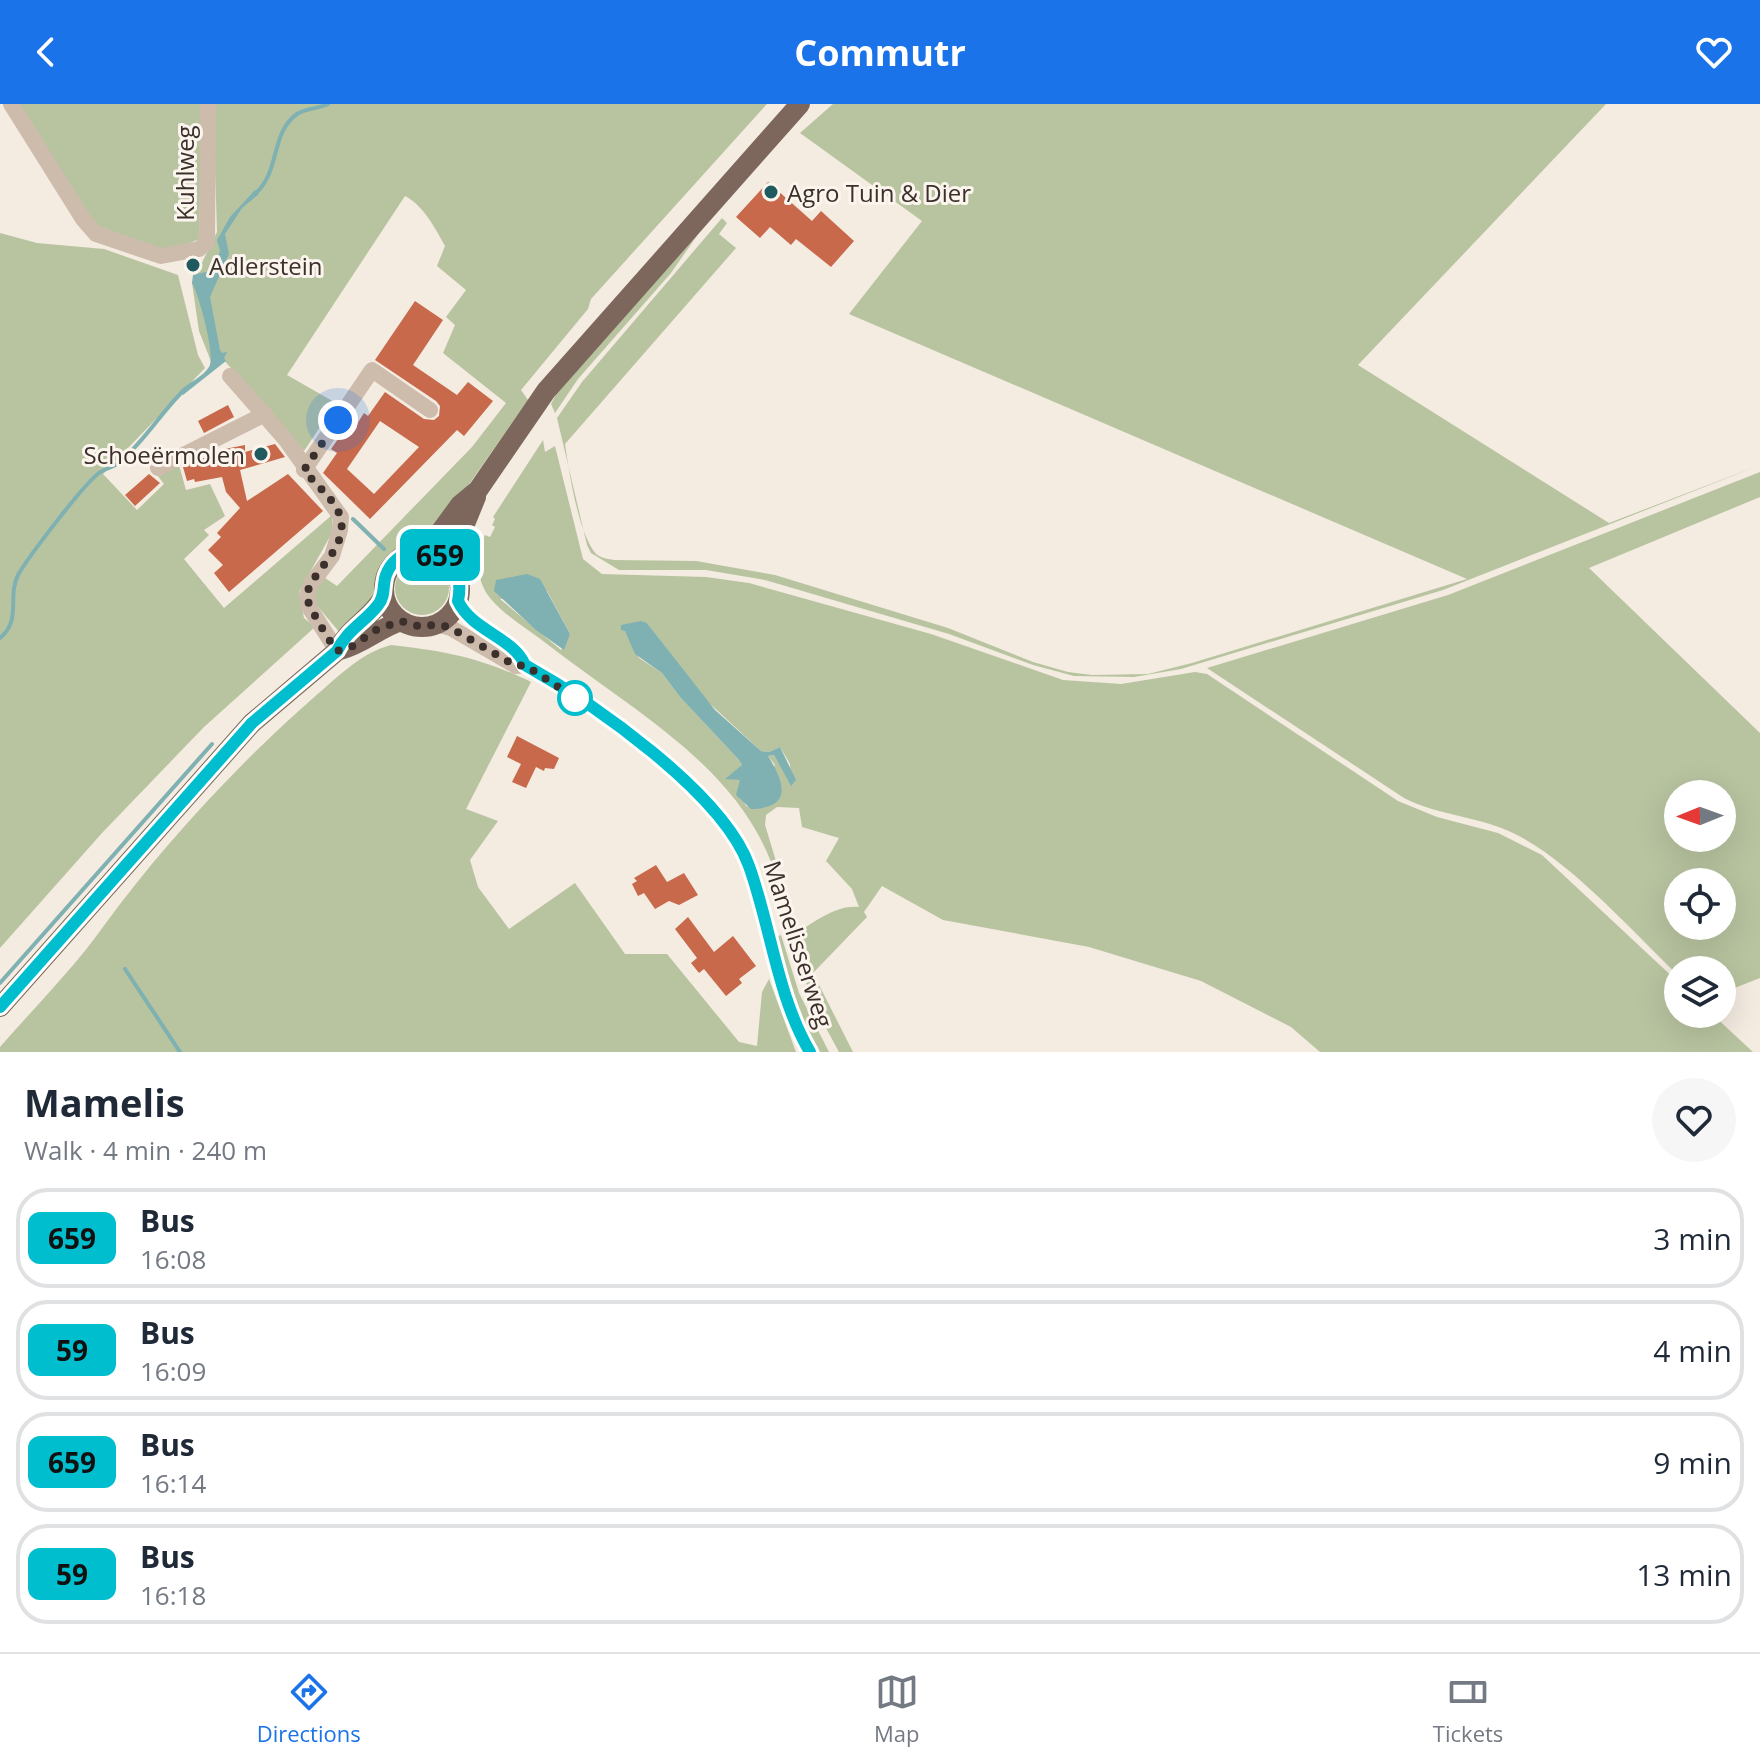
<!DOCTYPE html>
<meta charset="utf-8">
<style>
body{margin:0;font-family:"Open Sans",sans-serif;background:#f6f6f7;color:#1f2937;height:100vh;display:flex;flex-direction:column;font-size:30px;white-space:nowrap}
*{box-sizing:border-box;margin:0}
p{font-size:26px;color:#747a83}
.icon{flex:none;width:44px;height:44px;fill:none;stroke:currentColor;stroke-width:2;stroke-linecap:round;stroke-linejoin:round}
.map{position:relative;height:948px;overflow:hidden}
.details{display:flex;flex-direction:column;background:#fff;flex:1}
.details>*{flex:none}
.badge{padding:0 16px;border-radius:12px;font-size:28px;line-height:52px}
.needle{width:52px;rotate:269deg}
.controls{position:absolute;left:1664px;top:676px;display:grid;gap:16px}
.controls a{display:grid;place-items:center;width:72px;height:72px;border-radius:50%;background:#fff;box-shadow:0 8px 32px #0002;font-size:40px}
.you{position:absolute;width:40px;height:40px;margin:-20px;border:6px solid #fff;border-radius:50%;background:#1a73e8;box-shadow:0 0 0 12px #1a73e833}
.map>.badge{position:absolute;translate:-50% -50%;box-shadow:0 0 0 4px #fff}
.round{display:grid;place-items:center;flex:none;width:84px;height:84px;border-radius:42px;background:#f6f6f7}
.summary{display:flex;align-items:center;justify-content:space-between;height:136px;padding:0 24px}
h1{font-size:38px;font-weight:700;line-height:60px}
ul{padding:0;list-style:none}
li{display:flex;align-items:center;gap:24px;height:100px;margin:0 16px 12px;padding:0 8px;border:4px solid #e0e1e3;border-radius:32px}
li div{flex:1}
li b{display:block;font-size:30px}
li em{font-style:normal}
li .badge{min-width:88px;font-weight:700;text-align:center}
header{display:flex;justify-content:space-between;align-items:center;height:104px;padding:0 24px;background:#1a73e8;color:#fff;font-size:36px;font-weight:700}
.menu{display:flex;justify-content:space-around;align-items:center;height:112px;border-top:2px solid #e0e1e3;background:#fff;font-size:22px;color:#747a83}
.menu a{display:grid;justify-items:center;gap:4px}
.menu .on{color:#1a73e8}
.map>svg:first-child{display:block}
.green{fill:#b8c4a0;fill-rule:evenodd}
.water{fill:#7fb0b2}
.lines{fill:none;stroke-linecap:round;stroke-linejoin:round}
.stream{stroke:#7fb0b2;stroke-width:4}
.building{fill:#c8694b;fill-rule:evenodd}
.minor{stroke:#cdbbac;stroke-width:16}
.major{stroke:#7d675c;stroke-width:20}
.line-casing{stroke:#fff;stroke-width:18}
.line{stroke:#00becd;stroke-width:12}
.walk{stroke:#3b302b;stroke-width:8;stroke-dasharray:0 14.4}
.poi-dot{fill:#1f5a5e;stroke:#fbf5ee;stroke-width:3}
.stop-dot{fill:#fff;stroke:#00becd;stroke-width:4}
.labels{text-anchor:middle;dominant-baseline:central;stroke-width:6;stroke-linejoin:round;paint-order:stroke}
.street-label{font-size:24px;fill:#3b302b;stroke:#fbf5ee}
.poi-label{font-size:24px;fill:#3b302b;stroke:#fbf5ee;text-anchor:start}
</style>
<header><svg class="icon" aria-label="back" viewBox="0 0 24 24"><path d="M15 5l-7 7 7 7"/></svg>Commutr<svg class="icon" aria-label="heart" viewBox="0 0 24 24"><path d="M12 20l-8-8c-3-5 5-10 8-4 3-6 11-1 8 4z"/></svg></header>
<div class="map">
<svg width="1760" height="948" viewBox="0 0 1760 948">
<rect width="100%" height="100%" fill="#f4ebe1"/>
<path class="green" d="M 18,0 L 202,0 L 199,135 L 179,144 L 162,145 L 94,121 Z
M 213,0 L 767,0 L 591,195 L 588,205 L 521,286 L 528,296 L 435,429 L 394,450 L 384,462 L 371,501 L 340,529 L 314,498 L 315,487 L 325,474 L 337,482 L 472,343 L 506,299 L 443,249 L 455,221 L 446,213 L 466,186 L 437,162 L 445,142 C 435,124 424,102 405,92 L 287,271 L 336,299 L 304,347 L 222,254 L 212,260 L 199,227 L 192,179 L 217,128 Z
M 833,0 L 1606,0 L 1358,261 L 1609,419 L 1760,361 L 1443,486 L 1181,565 L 1134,573 L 1074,572 L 1033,561 L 949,530 L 765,476 L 706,466 L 619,466 L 591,449 L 587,441 L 557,314 L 582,278 L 722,114 L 727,119 L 719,130 L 736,144 L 565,340 C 569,367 578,429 596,450 C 601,454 608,455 614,456 L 696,457 L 775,471 L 948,524 L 1033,558 L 1068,568 L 1092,571 L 1148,570 L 1192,559 L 1467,475 L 849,210 L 922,117 L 800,29 Z
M 701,126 L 671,169 L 578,275 L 555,309 L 551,300 L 560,283 Z
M 0,129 L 37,139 L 104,145 L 178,171 L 198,251 L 205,264 L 103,370 L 137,406 L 164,380 L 157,371 L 179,361 L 186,386 L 210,380 L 225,412 L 204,426 L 209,431 L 184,455 L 224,504 L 332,411 L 333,427 L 299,488 L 304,514 L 315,523 L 204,623 L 102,729 L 0,844 Z
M 543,336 L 545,348 L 555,342 L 583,455 L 602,470 L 706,473 L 749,479 L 931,530 L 1063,576 L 1121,580 L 1195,568 L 1207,570 L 1398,697 L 1437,713 L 1498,729 L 1542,751 L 1678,878 L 1678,910 L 1712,910 L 1753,948 L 1320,948 L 1291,923 L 1201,877 L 1089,843 L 943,816 L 882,782 L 864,808 L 867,813 L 813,869 L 853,948 L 839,948 L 813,900 L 791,833 C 810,821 835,800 859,803 L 852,785 L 826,757 L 839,734 L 802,723 L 799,704 L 777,703 L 766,711 L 765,721 L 776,757 L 771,758 C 733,659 629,604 547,540 C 529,526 505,512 490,494 C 476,477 475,450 485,431 L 490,433 L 495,423 L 492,421 L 495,415 L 493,413 ZM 547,487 L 570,530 L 561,546 L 500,495 ZM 647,519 L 708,598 L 761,647 L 769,648 L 780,643 L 790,660 L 791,681 L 774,651 L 768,652 L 775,661 L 747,703 L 743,697 L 740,675 L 735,676 L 742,661 L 739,656 L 680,593 L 662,569 L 639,554 L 625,527 Z
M 1760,368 L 1760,393 L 1589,464 L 1760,629 L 1760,874 L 1722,889 L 1722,866 L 1678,866 L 1678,871 C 1633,828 1569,756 1515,730 C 1479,712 1439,712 1404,694 L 1207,564 L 1448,491 ZM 1722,690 L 1722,734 L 1678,734 L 1678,690 ZM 1722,778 L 1722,822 L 1678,822 L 1678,778 Z
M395 484a27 27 0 1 1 54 0a27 27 0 1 1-54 0Z
M 391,541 C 445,547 482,554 531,578 L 466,705 L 498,717 L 470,756 L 478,783 L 509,825 L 575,779 L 625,850 L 667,850 L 739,938 L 757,942 L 762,888 L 769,875 L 796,948 L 0,948 L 0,943 C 34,904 73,865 103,823 C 161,743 238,660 312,595 C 337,574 360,549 391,541 Z
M 781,831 L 799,889 L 829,948 L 820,948 L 798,906 L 776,833 Z"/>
<path class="water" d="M 255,86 L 259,90 L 242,104 L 225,130 L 229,150 L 210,193 L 220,246 L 222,249 L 227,248 L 224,254 L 226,257 L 183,291 L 180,287 C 189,278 203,273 209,263 C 216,252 199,191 192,179 L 193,171 L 214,166 L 220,147 L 217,136 L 230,113 Z
M 527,470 L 540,475 L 570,530 L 564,546 L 536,526 L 494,487 L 496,476 Z
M 641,517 L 647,519 L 715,606 L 761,647 L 769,648 L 780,643 L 796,676 L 791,682 L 774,651 L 768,652 C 783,676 795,704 751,705 L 736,691 L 740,676 L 725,675 L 742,661 L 739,656 L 680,593 L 662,569 L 635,550 L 625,527 L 621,526 L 621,521 Z"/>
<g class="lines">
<path class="stream" d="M 255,90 C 281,67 270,29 297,10 C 306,4 318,5 328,0
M 353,415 L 384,445
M 0,534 C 22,516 7,493 18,471 C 29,452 83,381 99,369 C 106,364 115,363 121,357 C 144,337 161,309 183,287
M 125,865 L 180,948
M 0,879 L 212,640"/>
</g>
<path class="building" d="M 768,78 L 812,117 L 821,107 L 854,137 L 831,163 L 796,135 L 791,141 L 770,123 L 760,134 L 736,113 Z
M 415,197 L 443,216 L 413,261 L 457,291 L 468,278 L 493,297 L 464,332 L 457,326 L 370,415 L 323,369 L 337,349 L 331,345 L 350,318 L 355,323 L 364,309 L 368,312 L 385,288 L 424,315 L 434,316 L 439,312 L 440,302 L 436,297 L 375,256 ZM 380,317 L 419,343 L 374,390 L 347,365 Z
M 228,301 L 234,313 L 204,329 L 198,317 Z
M 275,340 L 285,353 L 240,366 L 247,397 L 288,370 L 323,407 L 229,488 L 214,469 L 223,461 L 208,446 L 221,433 L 217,429 L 240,404 L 226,388 L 222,373 L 195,378 L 194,375 L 187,377 L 183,363 L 225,345 L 245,341 L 245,348 Z
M 149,370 L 160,379 L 135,402 L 125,391 Z
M 517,632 L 559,654 L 554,665 L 545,664 L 544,667 L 536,663 L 526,684 L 512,678 L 521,660 L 507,653 Z
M 656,761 L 667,778 L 684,769 L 698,791 L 679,801 L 669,797 L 655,805 L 644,789 L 638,792 L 632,780 L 637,777 L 634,774 Z
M 688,813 L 714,848 L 733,832 L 756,862 L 739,875 L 742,879 L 726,892 L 704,865 L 699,869 L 691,859 L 697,854 L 675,825 Z"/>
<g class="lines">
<path class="minor" d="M 11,0 L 83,115 L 96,130 L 161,152 L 199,145 L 207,138 L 208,0
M 230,272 L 286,336 L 341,413 L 340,426 L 332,452 L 311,480 L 307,491 L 309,503 L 337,547
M 158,364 L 265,310
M 304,366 L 372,266 L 430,306
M 458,497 C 473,527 513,533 525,561 C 594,601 723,687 749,763 C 771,824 777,891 810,948
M 438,520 L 451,524 L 516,562 L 525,561"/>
<path class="major" d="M 427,446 L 460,401 L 478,386 L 546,287 L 800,0
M384 485a38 38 0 1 1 76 0a38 38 0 1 1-76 0Z
M 452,461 L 458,437 L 476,393
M 340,546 C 362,541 379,524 401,517
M 0,903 L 252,619 L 337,547 C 348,524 372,514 384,492"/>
</g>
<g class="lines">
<defs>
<path id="line" d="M 0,903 L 252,619 L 337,547 C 346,527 365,518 378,501 C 386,491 382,482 386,471 C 395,446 428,438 448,456 C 460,467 461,482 458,497 C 472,527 513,533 525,561 C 593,599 723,689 749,762 C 771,823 777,892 810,948"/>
</defs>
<use href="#line" class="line-casing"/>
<use href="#line" class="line"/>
<path class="walk" d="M 338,316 L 304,366 C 315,380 332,393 339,409 C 353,444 307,469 307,493 C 307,501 330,538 337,547 L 351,543 L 376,526 L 401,517 L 421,523 L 438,520 L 451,524 L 516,562 L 525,561 L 575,594"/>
</g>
<g class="poi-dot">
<circle cx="771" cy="88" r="8"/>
<circle cx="193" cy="161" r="8"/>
<circle cx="261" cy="350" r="8"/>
</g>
<circle class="stop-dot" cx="575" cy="594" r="16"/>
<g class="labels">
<g class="street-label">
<text transform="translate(184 69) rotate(-90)">Kuhlweg</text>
<text transform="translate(799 840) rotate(72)">Mamelisserweg</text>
</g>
<g class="poi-label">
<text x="787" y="88">Agro Tuin &amp; Dier</text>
<text x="209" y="161">Adlerstein</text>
<text x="245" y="350" text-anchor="end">Schoeërmolen</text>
</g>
</g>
</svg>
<div class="controls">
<a><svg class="needle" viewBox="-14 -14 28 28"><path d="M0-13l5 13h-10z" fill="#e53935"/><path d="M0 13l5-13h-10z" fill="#747a83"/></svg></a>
<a><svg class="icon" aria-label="locate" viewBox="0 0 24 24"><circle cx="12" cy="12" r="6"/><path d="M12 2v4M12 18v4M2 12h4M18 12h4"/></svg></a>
<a><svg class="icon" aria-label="layers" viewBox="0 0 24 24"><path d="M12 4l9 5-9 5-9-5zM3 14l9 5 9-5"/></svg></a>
</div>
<div class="you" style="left:338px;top:316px"></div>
<b class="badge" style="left:440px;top:451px;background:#00becd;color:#111">659</b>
</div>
<section class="details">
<div class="summary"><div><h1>Mamelis</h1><p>Walk · 4 min · 240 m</p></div><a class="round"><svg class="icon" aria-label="heart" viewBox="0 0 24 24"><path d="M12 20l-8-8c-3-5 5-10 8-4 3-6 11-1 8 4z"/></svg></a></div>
<ul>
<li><span class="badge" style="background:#00becd;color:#111">659</span><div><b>Bus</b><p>16:08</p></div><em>3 min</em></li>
<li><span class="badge" style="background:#00becd;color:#111">59</span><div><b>Bus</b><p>16:09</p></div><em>4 min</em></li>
<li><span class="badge" style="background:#00becd;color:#111">659</span><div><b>Bus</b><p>16:14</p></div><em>9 min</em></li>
<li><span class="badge" style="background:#00becd;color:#111">59</span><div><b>Bus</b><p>16:18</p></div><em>13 min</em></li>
</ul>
</section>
<nav class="menu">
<a class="on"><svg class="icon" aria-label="directions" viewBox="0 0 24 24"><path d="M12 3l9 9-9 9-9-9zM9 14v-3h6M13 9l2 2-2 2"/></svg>Directions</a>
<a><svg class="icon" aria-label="map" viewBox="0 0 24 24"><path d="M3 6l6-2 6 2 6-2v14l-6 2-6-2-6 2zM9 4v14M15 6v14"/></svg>Map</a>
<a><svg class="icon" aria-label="tickets" viewBox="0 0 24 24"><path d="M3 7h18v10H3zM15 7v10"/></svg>Tickets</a>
</nav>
